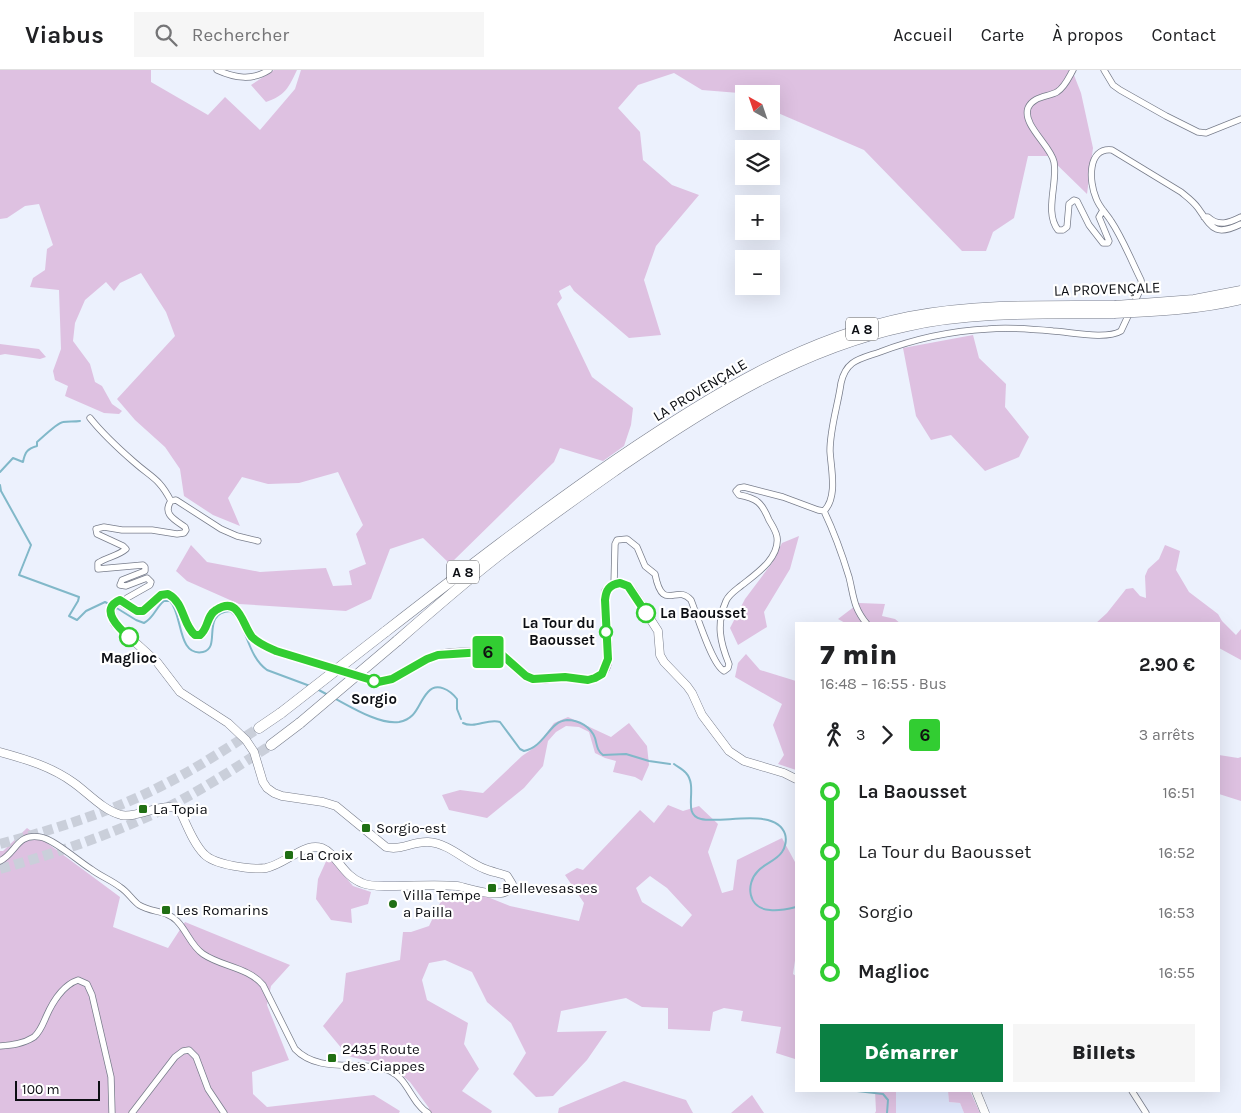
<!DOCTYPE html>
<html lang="fr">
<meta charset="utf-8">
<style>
body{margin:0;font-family:Karla,sans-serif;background:#f6f6f6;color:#202124;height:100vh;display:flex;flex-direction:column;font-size:19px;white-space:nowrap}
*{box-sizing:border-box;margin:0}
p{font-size:16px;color:#757577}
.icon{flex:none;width:28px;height:28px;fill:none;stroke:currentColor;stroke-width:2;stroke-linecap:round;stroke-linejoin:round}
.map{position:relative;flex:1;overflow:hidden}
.side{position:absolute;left:795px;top:552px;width:425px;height:470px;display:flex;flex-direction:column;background:#fff;border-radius:0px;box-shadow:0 5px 20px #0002}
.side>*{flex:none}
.badge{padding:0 10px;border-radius:4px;font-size:18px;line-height:32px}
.needle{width:32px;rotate:320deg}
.buttons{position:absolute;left:735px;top:15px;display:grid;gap:10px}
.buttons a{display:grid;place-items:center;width:45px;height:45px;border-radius:0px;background:#fff;box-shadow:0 5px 20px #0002;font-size:25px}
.scale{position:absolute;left:15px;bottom:12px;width:85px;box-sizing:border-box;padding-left:5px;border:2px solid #0c0e13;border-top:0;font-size:14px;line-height:18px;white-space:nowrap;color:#0c0e13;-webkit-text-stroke:4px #fff;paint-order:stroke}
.map>.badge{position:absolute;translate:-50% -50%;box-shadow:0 0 0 2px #fff}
.legs{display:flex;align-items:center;gap:8px;height:55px;padding:0 25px;font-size:16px}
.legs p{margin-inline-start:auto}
.head{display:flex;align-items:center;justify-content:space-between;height:85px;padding:0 25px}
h1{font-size:28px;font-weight:800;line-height:38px}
.cta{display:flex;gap:10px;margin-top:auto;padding:10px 25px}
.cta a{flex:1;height:58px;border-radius:0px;background:#0b8043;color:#fff;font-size:20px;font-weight:800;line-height:58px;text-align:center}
.cta a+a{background:#f6f6f6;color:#202124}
ul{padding:0 25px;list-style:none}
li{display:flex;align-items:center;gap:18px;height:60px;font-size:19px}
li i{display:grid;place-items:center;width:8px;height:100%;margin:0 6px;background:currentColor}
li i::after{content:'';width:12px;height:12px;margin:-6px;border:4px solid;border-radius:50%;background:#fff}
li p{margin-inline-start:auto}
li:first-child i{background:linear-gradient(#0000 50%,currentColor 0)}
li:last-child i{background:linear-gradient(currentColor 50%,#0000 0)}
header{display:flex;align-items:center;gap:30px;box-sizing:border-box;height:70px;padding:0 25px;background:#fff;border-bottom:1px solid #e0e0e0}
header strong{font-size:24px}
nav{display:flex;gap:28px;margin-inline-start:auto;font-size:18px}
.search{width:350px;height:45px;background:#f6f6f6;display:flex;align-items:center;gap:12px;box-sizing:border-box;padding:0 18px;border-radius:0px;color:#757577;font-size:19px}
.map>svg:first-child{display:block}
.built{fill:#dce4fa}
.green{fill:#dec1e1;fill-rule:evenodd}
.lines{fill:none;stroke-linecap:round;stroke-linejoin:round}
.stream{stroke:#81b8c9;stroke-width:2}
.highway-tunnel{stroke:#cacfda;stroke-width:10;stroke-dasharray:10 5;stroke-linecap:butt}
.street-casing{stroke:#787d8b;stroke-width:7}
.secondary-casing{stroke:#787d8b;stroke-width:9}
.highway-casing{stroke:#787d8b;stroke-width:11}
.street{stroke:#fff;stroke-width:5.5}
.secondary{stroke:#fff;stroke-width:8}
.highway{stroke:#fff;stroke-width:10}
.highway-bridge-casing{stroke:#787d8b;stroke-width:11;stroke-linecap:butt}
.highway-bridge{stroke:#fff;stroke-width:10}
.line-1-casing{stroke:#fff;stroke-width:11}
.line-1{stroke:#32cd32;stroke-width:8}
.stop-1-dot{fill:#fff;stroke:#32cd32;stroke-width:2.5}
.poi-dot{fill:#206f14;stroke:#fff;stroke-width:2}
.labels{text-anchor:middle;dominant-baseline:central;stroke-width:4.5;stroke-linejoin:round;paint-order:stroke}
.shield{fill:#fff;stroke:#55565a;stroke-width:1}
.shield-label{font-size:14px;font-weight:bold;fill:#0c0e13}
.street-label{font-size:15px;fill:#0c0e13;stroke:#fff}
.stop-label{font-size:15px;font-weight:bold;fill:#0c0e13;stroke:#fff}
.poi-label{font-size:15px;fill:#0c0e13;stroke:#fff;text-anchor:start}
</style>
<header>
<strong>Viabus</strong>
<div class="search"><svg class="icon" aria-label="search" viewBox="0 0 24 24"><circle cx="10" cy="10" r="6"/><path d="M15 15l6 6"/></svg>Rechercher</div>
<nav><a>Accueil</a><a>Carte</a><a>À propos</a><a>Contact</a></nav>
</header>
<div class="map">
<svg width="1241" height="1043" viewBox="0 0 1241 1043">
<rect width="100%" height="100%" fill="#ecf1fd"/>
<path class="built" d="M 896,1021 L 948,1021 L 949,1032 L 960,1033 L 964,1043 L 896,1043 Z"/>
<path class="green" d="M 0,0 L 151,0 L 151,12 L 208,45 L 225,27 L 260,60 L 295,19 L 301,0 L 1072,0 L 1081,23 L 1093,78 L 1087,124 L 1048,86 L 1028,86 L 1014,148 L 993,162 L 986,181 L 962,181 L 864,80 L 771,40 L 771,24 L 744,24 L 744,25 L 739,23 L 702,20 L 674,3 L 638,15 L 618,38 L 640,62 L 643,90 L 672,115 L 699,125 L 656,176 L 644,210 L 661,265 L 629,268 L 574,221 L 570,215 L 559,221 L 562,228 L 557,234 L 592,307 L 633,338 L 631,355 L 624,376 L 603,391 L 560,378 L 554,392 L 450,494 L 423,468 L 390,479 L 371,529 L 346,541 L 239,534 L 187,511 L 176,501 L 191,475 L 207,492 L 260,502 L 326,498 L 333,516 L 352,515 L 349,501 L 366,494 L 356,464 L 363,455 L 338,402 L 299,413 L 268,414 L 242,407 L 228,428 L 240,456 L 213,445 L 184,426 L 180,399 L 165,377 L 135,350 L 117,329 L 175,266 L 166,242 L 141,203 L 120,213 L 114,221 L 106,212 L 85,230 L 75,253 L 73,271 L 90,294 L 95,312 L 102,316 L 112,334 L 122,341 L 119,344 L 104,343 L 65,326 L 68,316 L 55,310 L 53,301 L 61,279 L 59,220 L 30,217 L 33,208 L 45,200 L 47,179 L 53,175 L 39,134 L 25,136 L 7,148 L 0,149 Z
M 274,0 L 297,0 C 289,17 285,26 266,32 L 251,15 Z
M 973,265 L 979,288 L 1006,314 L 1005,337 L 1029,367 L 1019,387 L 985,401 L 951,365 L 931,370 L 916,346 L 903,278 Z
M 0,274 L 39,279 L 46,287 L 40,289 L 5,284 L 0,285 Z
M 799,466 L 790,499 L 764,542 L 767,557 L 738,575 L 730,558 L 745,529 L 772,493 L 782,473 Z
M 1165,475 L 1180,481 L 1176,500 L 1189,522 L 1218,544 L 1222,551 L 1236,565 L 1241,559 L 1241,590 L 1219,578 L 1219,554 L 1095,554 L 1107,543 L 1126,519 L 1133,518 L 1140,526 L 1146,528 L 1145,506 L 1148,499 L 1159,489 Z
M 859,533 L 885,534 L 882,546 L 895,549 L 901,554 L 847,554 L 838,549 Z
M 746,584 L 760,600 L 796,611 L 796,700 L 778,694 L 784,685 L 773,655 L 782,634 L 735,607 L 738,593 Z
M 568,647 L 611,667 L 629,653 L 647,676 L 649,695 L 642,711 L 635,707 L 613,702 L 616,691 L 605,688 L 595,683 L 589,662 L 579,657 L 566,656 L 556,662 L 548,671 L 543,696 L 524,718 L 487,748 L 449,740 L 442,725 L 460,720 L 483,723 L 522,686 L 538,675 L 554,653 Z
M 1219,685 L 1238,688 L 1241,687 L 1241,731 L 1219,724 Z
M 668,735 L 683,741 L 699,736 L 718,754 L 708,782 L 722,823 L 733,820 L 737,790 L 782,768 L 795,792 L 796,801 L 796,884 L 793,904 L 796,906 L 796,984 L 795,989 L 776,983 L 781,957 L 741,951 L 743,941 L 724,938 L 713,942 L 710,961 L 668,959 L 668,938 L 642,937 L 626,928 L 561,941 L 557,962 L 607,961 L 587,990 L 553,1026 L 536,1027 L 513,1004 L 526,983 L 511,953 L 487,932 L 472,902 L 445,890 L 429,893 L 422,910 L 427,930 L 468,953 L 464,974 L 479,999 L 462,1021 L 492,1041 L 491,1043 L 426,1043 L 429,1038 L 410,1012 L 392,997 L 348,986 L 323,956 L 343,931 L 346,903 L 400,890 L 403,862 L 411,862 L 429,856 L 446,821 L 485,826 L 510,836 L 579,851 L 584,833 L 565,805 L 577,798 L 583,800 L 640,740 L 654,753 ZM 650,806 L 667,818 L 692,845 L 682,857 L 642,832 L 636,818 Z
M 27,758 L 120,827 L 113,857 L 168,878 L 185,852 L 290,895 L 271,916 L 267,935 L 289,990 L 252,1002 L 253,1024 L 267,1037 L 374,1025 L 400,1041 L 399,1043 L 0,1043 L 0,781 L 3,781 Z
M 328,787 L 353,816 L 371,822 L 368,834 L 351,839 L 352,853 L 331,850 L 316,829 L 318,809 Z
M 624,1011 L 686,1030 L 693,1043 L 558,1043 L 559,1038 Z
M 875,1021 L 896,1021 L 896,1043 L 875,1043 L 876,1041 Z
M 948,1021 L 970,1021 L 980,1043 L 964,1043 L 960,1033 L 949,1032 Z
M 752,1025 L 764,1043 L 731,1043 Z"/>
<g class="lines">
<path class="stream" d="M 0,402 L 13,388 L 23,392 C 25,382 27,379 37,376 L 37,372 C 43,367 57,353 63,352 C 68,351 74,352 80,351
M 0,415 L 1,421 L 31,475 L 19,505 L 79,527 L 78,531 L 69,546 L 77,550 L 86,541 L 105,532 L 111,535
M 115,537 L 136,550 L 144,553 C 154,548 156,537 164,531 L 170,531 C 183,544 177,587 203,582 C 222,578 200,543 230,541 C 247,552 246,585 267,600 L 310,616
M 317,619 L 328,625
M 334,628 C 351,637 380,655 399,652 C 418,648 417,634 428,622 C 437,612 450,620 457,629 L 457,639 L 461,649
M 463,653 C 474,659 488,648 500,652 L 520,679 L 524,681 C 545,677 549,651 567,650 C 579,650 591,657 595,668 C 597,675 597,681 603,685 L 626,684 L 649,691 L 670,694
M 674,694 C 678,697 683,699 686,703 C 699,717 681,745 701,749 C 723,754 776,737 785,764 C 787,770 785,778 782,782 C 776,791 765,793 758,801 C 745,814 748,839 770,840 C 778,841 788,839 796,837
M 857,1021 L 883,1024 L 888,1030 L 887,1043"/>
<path class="highway-tunnel" d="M 0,774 C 59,758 117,740 171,711 C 202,695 230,676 259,658
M 0,799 C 60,782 119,762 174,734 C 208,716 240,695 271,675"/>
<defs>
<path id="street" d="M 217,0 C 235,8 252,11 269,0
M 1073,0 C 1069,7 1065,17 1057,22 C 1048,27 1033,26 1028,38 C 1022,55 1051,76 1054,92 C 1058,113 1044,142 1058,160 L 1063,160 L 1067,157 L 1069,134 L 1074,130 L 1077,131 L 1089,155 L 1103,173 L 1108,173 L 1109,171 L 1099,147 L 1103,140
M 1104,0 L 1113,15 L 1120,20 L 1166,46 L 1198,62 L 1206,63 L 1241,49
M 1204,147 L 1208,147 C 1219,157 1229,153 1241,147
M 90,348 C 102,363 119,379 134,392 C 152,408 159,408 171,431
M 824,441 C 838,427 831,399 830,381 C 830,358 838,335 841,313 C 846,290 860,289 880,282 C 914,269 951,261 988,259 C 1009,257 1032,259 1053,261 C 1071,262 1106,270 1121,261 L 1142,216 L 1141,210 C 1131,190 1123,169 1111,151 C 1106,143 1099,137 1096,128 C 1089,112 1087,77 1112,80 L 1181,122 C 1187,127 1193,131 1198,138 C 1212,158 1215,167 1241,154
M 824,441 C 834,462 842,484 849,507 C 854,527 853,537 867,554
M 614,514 L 615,474 L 617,470 L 627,469 L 637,477 L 645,496 L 655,504 C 663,544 676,513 691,530 C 697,545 712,595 724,601 L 728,598 L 729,594 C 720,572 716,554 726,531 C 729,524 736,520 742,515 C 756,504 780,488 777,467 C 776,461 772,455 769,450 C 762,433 757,428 739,425 L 736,421 L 739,418 L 744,417 L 783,427 L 818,440 L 824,441
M 124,532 L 127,528 L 150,515 L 151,512 L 147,508 L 126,516 L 120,515 L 122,510 L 145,501 L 145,497 L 143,495 L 98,499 L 98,493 C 107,487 118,486 126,479 L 123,476 L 97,464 L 96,459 L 104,457 L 122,460 L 152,460 L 177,464 L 184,463 L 186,460 L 185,457 C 175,450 162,444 171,431 L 176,430 L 221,459 L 237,466 L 258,471
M 0,791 C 16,783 17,763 40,767 C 54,769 78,791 91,799 C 100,806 111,810 120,817 C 128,822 132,830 139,835 C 152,843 167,840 177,851 C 187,861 191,876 203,884 C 222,897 248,897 263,915 L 295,979 C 320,1005 361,989 390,1001 C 408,1009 412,1034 428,1043
M 0,976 C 12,975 23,974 34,967 C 40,962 43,954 46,947 C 52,933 63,915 78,910 L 87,914 L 92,925 L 111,1007 L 112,1043
M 1132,1021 L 1146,1043
M 132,1043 L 175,987 L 183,981 L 189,980 L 196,987 L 208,1019 L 224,1043"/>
<path id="secondary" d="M 0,682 C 26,689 52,697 74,713 C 88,723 103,740 121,745 C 139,749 166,729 180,741 C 187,755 193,773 204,784 C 214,795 252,800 266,798 C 275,796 283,791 290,787 C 300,782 310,774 322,778 C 337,784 343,806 362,813 C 371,817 382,816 392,816 C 413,816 435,814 457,816 C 470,818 507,833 512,814 L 507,806 C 500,803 492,802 485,799 C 466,792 449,773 428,772 C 413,771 401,781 386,777 L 336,736 L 323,732 L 282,726 L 274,723 L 267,718 L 263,712 L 254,682 L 246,670 L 228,653 L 180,622 L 157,592 L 115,554 C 110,545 109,534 120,531 L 137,541 L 143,541 L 161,525 L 168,524 C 185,533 183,564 200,565 C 209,559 206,546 216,540 C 239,525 242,554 252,567 C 259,574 267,577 275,581 L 378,612 C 399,610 411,596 429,588 C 445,581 464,582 482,582 C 513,582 505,594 527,606 C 537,613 553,607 565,607 C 574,608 586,612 595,608 C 615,600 607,572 606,556 C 605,545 605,533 606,521 L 610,517 L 620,513 L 628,516 L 633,522 L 658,561 L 660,585 L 664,592 L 687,616 L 692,623 L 702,645 L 729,681 L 744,691 L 784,703 L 796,709
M 976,1021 L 985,1043"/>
<path id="highway" d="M 385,562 C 461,503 537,444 617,389 C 707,328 800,269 909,247 C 977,234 1046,236 1115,236
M 397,571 C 429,543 461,515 494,489 C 536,456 579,426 623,395 C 710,335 802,278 907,256 C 975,241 1045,244 1114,243
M 259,658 L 281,643
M 271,675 L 300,653"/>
</defs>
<use href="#street" class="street-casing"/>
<use href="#secondary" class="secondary-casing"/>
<use href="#highway" class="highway-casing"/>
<use href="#street" class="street"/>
<use href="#secondary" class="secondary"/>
<use href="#highway" class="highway"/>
<defs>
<path id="highway-bridge" d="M 1115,236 L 1194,230 L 1241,221
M 1114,243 C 1157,241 1199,239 1241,229
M 281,643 L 385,562
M 300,653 L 397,571"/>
</defs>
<use href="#highway-bridge" class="highway-bridge-casing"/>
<use href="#highway-bridge" class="highway-bridge"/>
</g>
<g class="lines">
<defs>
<path id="line-1" d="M 129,567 C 120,559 98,539 120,530 L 137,541 L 143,541 L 161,525 L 168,524 C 185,533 182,554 195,565 L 200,565 C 209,558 206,546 216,540 C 239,525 242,554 252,567 C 259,574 267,577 276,581 L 378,612 L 392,609 L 427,589 L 438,585 L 483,582 L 500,583 L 526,606 L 533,609 L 565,607 L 588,610 L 595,608 L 602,604 L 608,589 L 605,530 C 606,520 609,515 620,513 L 628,516 L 646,543"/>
</defs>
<use href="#line-1" class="line-1-casing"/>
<use href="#line-1" class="line-1"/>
</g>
<g class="stop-1-dot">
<circle cx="646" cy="543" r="9"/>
<circle cx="606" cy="562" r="6"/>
<circle cx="129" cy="567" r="9"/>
<circle cx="374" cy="611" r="6"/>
</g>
<g class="poi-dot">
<rect x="138" y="734" width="10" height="10" rx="2.5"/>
<rect x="361" y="753" width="10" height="10" rx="2.5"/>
<rect x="284" y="780" width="10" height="10" rx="2.5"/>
<rect x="487" y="813" width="10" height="10" rx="2.5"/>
<circle cx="393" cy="834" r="5"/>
<rect x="161" y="835" width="10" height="10" rx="2.5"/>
<rect x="327" y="983" width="10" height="10" rx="2.5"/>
</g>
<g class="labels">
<g class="shield">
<rect x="846" y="247.5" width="32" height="23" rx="4"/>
<rect x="447" y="490.5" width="32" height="23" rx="4"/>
</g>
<g class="shield-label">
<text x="862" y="259">A 8</text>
<text x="463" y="502">A 8</text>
</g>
<g class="street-label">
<text transform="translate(1107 219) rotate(-2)">LA PROVENÇALE</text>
<text transform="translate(700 320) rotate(-31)">LA PROVENÇALE</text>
</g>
<g class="stop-label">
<text x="660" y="543" text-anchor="start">La Baousset</text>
<text x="595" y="553" text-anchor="end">La Tour du<tspan x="595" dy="17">Baousset</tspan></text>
<text x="129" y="588">Maglioc</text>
<text x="374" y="629">Sorgio</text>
</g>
<g class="poi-label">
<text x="153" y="739">La Topia</text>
<text x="376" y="758">Sorgio-est</text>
<text x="299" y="785">La Croix</text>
<text x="502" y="818">Bellevesasses</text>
<text x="403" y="825">Villa Tempe<tspan x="403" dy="17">a Pailla</tspan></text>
<text x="176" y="840">Les Romarins</text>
<text x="342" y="979">2435 Route<tspan x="342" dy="17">des Ciappes</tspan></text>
</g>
</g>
</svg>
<div class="buttons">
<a><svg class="needle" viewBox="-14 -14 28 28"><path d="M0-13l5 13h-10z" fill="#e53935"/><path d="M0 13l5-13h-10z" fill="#757577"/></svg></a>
<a><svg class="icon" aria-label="layers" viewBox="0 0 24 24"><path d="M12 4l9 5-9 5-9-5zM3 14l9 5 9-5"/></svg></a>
<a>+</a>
<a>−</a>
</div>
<div class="scale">100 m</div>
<b class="badge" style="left:488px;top:582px;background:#32cd32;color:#111">6</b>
<section class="side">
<div class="head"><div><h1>7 min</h1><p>16:48 – 16:55 · Bus</p></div><b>2.90 €</b></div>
<div class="legs"><svg class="icon" aria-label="walk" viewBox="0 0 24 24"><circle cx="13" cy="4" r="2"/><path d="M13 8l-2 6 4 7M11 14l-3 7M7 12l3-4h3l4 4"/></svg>3<svg class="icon" aria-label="forward" viewBox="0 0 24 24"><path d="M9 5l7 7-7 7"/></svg><b class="badge" style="background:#32cd32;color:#111">6</b><p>3 arrêts</p></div>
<ul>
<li><i style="color:#32cd32"></i><b>La Baousset</b><p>16:51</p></li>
<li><i style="color:#32cd32"></i><span>La Tour du Baousset</span><p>16:52</p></li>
<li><i style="color:#32cd32"></i><span>Sorgio</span><p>16:53</p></li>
<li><i style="color:#32cd32"></i><b>Maglioc</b><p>16:55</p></li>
</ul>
<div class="cta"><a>Démarrer</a><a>Billets</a></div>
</section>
</div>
